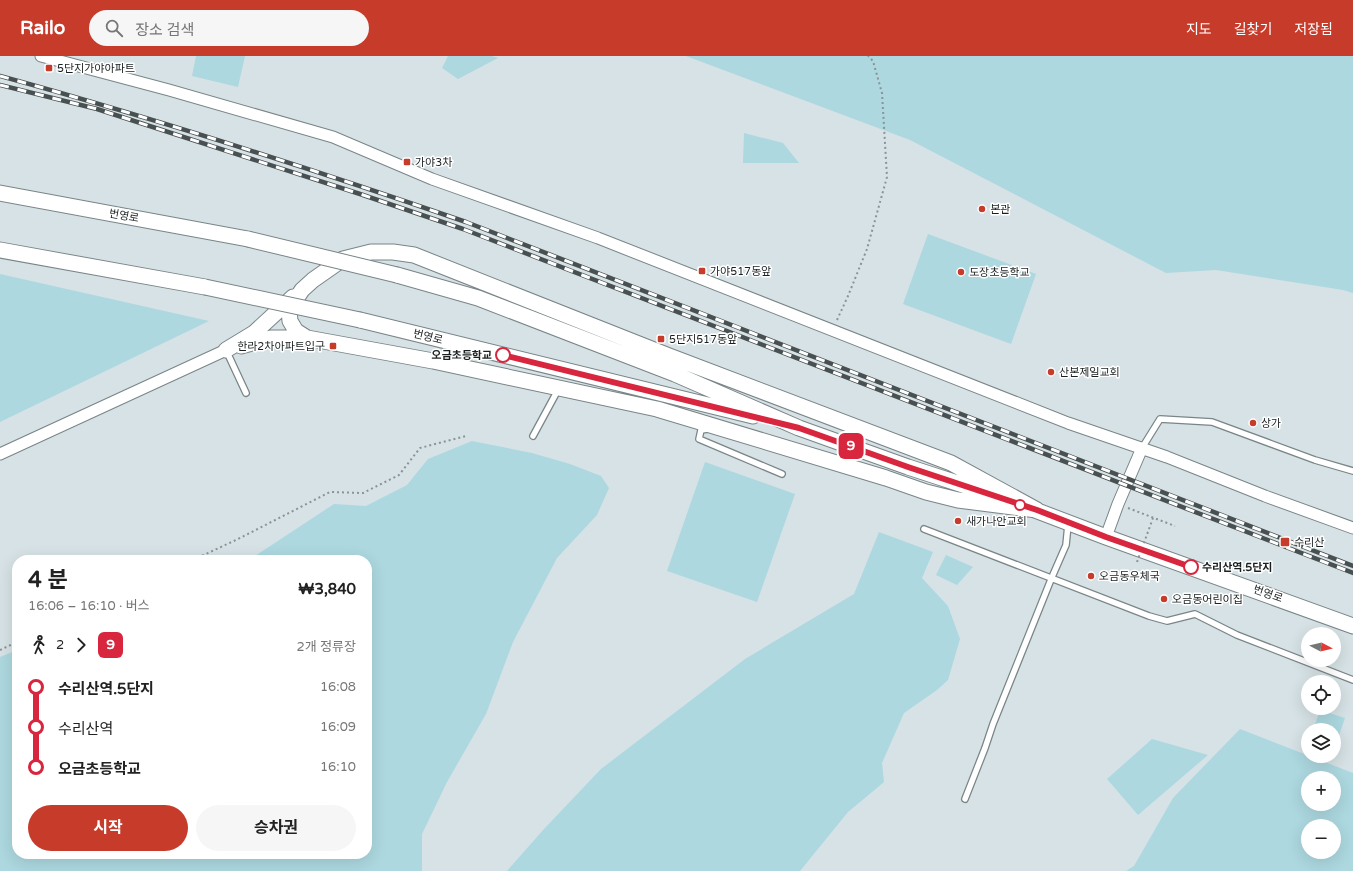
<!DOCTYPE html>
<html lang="ko">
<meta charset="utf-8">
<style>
body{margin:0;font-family:"Varela Round","Noto Sans KR",sans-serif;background:#f6f6f6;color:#222;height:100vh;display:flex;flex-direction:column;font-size:15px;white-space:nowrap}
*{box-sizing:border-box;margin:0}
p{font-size:13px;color:#767676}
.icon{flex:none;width:22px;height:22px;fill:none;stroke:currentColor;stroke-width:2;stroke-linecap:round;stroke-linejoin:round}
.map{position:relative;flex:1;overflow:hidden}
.panel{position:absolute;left:12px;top:499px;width:360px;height:304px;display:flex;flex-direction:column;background:#fff;border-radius:16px;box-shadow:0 4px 16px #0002}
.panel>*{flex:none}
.badge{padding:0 8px;border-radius:6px;font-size:14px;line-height:26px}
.needle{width:26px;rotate:97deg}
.controls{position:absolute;left:1301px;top:571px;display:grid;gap:8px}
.controls a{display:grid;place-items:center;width:40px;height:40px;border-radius:50%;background:#fff;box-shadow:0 4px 16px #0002;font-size:20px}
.map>.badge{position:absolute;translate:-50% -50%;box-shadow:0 0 0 2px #fff}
.legs{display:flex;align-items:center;gap:6px;height:44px;padding:0 16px;font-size:13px}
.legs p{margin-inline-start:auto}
.headline{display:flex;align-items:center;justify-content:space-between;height:68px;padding:0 16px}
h1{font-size:22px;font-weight:700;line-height:30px}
.action{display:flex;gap:8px;margin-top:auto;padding:8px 16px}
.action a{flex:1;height:46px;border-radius:24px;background:#c73b2a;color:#fff;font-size:16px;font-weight:700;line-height:46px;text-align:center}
.action a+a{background:#f6f6f6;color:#222}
ul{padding:0 16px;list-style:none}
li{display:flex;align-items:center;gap:14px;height:40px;font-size:15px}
li i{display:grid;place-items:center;width:6px;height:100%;margin:0 5px;background:currentColor}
li i::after{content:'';width:10px;height:10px;margin:-5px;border:3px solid;border-radius:50%;background:#fff}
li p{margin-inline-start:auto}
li:first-child i{background:linear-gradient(#0000 50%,currentColor 0)}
li:last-child i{background:linear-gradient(currentColor 50%,#0000 0)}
header{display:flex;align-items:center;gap:24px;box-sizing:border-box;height:56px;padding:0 20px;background:#c73b2a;color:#fff}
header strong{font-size:19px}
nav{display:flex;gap:22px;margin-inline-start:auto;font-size:14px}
.search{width:280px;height:36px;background:#f6f6f6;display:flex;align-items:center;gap:10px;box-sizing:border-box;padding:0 14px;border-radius:22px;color:#767676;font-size:15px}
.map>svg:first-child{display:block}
.green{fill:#add8e0;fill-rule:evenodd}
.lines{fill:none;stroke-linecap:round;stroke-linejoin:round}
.lane-casing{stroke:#798587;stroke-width:8}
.street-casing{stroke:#798587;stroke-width:13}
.secondary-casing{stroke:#798587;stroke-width:17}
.path{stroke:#8a9395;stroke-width:2;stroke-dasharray:2 3;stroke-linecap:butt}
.lane{stroke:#fff;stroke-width:5.5}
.street{stroke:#fff;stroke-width:11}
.secondary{stroke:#fff;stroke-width:15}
.rail-casing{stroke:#495051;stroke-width:4.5}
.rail{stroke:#fff;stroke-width:3;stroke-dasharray:9;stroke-linecap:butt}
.secondary-bridge-casing{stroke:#798587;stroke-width:17;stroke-linecap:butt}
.path-bridge{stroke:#8a9395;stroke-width:2;stroke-dasharray:2 3;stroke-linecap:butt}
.secondary-bridge{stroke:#fff;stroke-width:15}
.line-1-casing{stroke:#fff;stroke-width:9}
.line-1{stroke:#d7263d;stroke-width:6}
.poi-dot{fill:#c73b2a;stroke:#fff;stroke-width:1.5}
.stop-1-dot{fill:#fff;stroke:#d7263d;stroke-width:2}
.labels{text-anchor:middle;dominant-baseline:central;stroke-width:3;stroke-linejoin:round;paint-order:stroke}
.poi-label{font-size:11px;fill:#1a1f1f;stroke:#fff;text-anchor:start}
.street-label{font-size:11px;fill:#1a1f1f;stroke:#fff}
.stop-label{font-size:11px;font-weight:bold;fill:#1a1f1f;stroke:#fff;text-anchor:end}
</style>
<header>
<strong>Railo</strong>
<div class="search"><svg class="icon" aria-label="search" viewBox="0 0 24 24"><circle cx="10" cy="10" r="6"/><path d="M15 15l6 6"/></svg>장소 검색</div>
<nav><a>지도</a><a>길찾기</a><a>저장됨</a></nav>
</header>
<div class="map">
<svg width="1353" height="815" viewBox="0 0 1353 815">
<rect width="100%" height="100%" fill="#d6e2e5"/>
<path class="green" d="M 196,0 L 245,0 L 238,31 L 192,20 Z
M 448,0 L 492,0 L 498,2 L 458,23 L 442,12 Z
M 686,0 L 1353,0 L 1353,237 L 1343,234 L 1216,214 L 1166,217 L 910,84 Z
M 744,77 L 783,87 L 799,107 L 743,107 Z
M 928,178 L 1036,218 L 1011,288 L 903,248 Z
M 0,218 L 209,265 L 0,366 Z
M 472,385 L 532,397 L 570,408 L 601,420 L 609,432 L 597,459 L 557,502 L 513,586 L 486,658 L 447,726 L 422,778 L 422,815 L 0,815 L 0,601 L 17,594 L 17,798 L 367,798 L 367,504 L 245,504 L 255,500 L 334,448 L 366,450 L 407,429 L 428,403 Z
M 705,406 L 795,438 L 757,546 L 667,515 Z
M 879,476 L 933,496 L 922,522 L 948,550 L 960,583 L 948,624 L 937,634 L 904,657 L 882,707 L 884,726 L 848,756 L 800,815 L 507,815 L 544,773 L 601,713 L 745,603 L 854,538 Z
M 946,499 L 973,511 L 957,529 L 936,519 Z
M 1320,654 L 1345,662 L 1334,694 L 1334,674 L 1313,674 Z
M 1240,673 L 1353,717 L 1353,815 L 1126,815 L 1134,810 L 1173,742 ZM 1308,722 L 1334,722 L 1334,748 L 1308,748 ZM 1308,770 L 1334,770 L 1334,796 L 1308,796 Z
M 1152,683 L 1208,699 L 1138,759 L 1107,723 Z"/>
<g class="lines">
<defs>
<path id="lane" d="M 226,294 L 246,337
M 708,373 L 701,374 L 699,383 L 782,418
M 533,380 L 559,332
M 1142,392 L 1160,363 L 1212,366 L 1315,404 L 1353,415
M 924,473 L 1149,560 L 1167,565 L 1195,558 L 1237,579 L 1353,624
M 965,743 L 985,692 L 993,668 L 1052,521 L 1066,489 L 1068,469"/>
<path id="street" d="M 41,0 L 169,34 L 333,81 L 432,123 L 598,182 L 1068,367 L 1167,401 L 1265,440 L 1353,472
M 0,398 L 226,294
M 1106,481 L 1118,448 L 1142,392"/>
<path id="secondary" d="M 0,137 L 248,183
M 0,194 L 205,231
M 371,196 L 393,196 L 414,199 L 669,300 L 951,407 L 1037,454 L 958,444 L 926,436 L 886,422 L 657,353 L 433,305 L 307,282 L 296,275 L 290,265 L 289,254 L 302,234 L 313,224 L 343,203 Z
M 397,219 L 478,242 L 675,318 L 799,372 L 908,411 L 997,440
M 360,264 L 753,360
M 241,290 L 271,282 L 307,282
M 226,294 L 254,277 L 293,241
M 1027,451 L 1106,481 L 1353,570"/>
</defs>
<use href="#lane" class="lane-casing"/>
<use href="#street" class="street-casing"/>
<use href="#secondary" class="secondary-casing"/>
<path class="path" d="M 837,264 L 848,240 L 867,193 L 887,121 L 882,37 L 873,5 L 868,0
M 1128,452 L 1175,470
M 193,504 L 238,483 L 330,436 L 363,437 L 399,419 L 420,392 L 466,380
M 0,594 L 17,586"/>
<use href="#lane" class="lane"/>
<use href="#street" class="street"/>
<use href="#secondary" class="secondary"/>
<defs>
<path id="rail" d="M 0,20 C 157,63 312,113 466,166 L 1353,510
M 0,29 L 97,53 L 360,138 L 463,173 L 1353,517"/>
</defs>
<use href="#rail" class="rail-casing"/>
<use href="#rail" class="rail"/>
<defs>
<path id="secondary-bridge" d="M 248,183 L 397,219
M 205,231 L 360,264"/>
</defs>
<use href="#secondary-bridge" class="secondary-bridge-casing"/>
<path class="path-bridge" d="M 1137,506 L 1153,462"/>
<use href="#secondary-bridge" class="secondary-bridge"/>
</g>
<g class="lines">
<defs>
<path id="line-1" d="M 503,299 L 799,372 L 908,411 L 1037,454 L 1106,481 L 1191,511"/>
</defs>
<use href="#line-1" class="line-1-casing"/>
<use href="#line-1" class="line-1"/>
</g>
<g class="poi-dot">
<rect x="45" y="8" width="8" height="8" rx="2"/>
<rect x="403" y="102" width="8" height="8" rx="2"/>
<circle cx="982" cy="153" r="4"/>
<rect x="698" y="211" width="8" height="8" rx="2"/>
<circle cx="961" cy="216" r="4"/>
<rect x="657" y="279" width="8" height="8" rx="2"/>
<rect x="329" y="286" width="8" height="8" rx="2"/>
<circle cx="1051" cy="316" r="4"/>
<circle cx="1253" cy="367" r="4"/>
<circle cx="958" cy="465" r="4"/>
<rect x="1280" y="481" width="10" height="10" rx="2"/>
<circle cx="1091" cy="520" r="4"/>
<circle cx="1164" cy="543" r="4"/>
</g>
<g class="stop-1-dot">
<circle cx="503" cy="299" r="7"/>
<circle cx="1020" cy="449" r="5"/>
<circle cx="1191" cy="511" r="7"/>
</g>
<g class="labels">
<g class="poi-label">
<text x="57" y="12">5단지가야아파트</text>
<text x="415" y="106">가야3차</text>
<text x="990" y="153">본관</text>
<text x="710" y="215">가야517동앞</text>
<text x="969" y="216">도장초등학교</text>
<text x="669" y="283">5단지517동앞</text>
<text x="325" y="290" text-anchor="end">한라2차아파트입구</text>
<text x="1059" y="316">산본제일교회</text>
<text x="1261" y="367">상가</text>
<text x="966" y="465">새가나안교회</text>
<text x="1294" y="486">수리산</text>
<text x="1099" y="520">오금동우체국</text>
<text x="1172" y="543">오금동어린이집</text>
</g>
<g class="street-label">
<text transform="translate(124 160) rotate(10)">번영로</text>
<text transform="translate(428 281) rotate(14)">번영로</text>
<text transform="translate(1268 538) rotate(19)">번영로</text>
</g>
<g class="stop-label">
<text x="492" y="299">오금초등학교</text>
<text x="1202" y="511" text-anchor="start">수리산역.5단지</text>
</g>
</g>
</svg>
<div class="controls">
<a><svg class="needle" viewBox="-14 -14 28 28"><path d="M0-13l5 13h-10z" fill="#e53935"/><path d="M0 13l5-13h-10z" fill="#767676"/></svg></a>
<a><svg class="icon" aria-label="locate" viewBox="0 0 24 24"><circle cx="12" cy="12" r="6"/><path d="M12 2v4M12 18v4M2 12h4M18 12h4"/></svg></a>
<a><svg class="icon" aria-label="layers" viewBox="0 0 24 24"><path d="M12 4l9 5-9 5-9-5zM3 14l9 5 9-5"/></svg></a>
<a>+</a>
<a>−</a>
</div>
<b class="badge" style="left:851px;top:390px;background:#d7263d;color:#fff">9</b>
<section class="panel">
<div class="headline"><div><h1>4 분</h1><p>16:06 – 16:10 · 버스</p></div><b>₩3,840</b></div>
<div class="legs"><svg class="icon" aria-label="walk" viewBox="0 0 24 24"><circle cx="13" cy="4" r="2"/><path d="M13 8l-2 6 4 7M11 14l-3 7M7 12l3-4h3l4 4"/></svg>2<svg class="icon" aria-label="forward" viewBox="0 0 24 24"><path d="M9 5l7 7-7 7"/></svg><b class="badge" style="background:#d7263d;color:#fff">9</b><p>2개 정류장</p></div>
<ul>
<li><i style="color:#d7263d"></i><b>수리산역.5단지</b><p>16:08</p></li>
<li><i style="color:#d7263d"></i><span>수리산역</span><p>16:09</p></li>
<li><i style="color:#d7263d"></i><b>오금초등학교</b><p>16:10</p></li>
</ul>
<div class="action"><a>시작</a><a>승차권</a></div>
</section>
</div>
